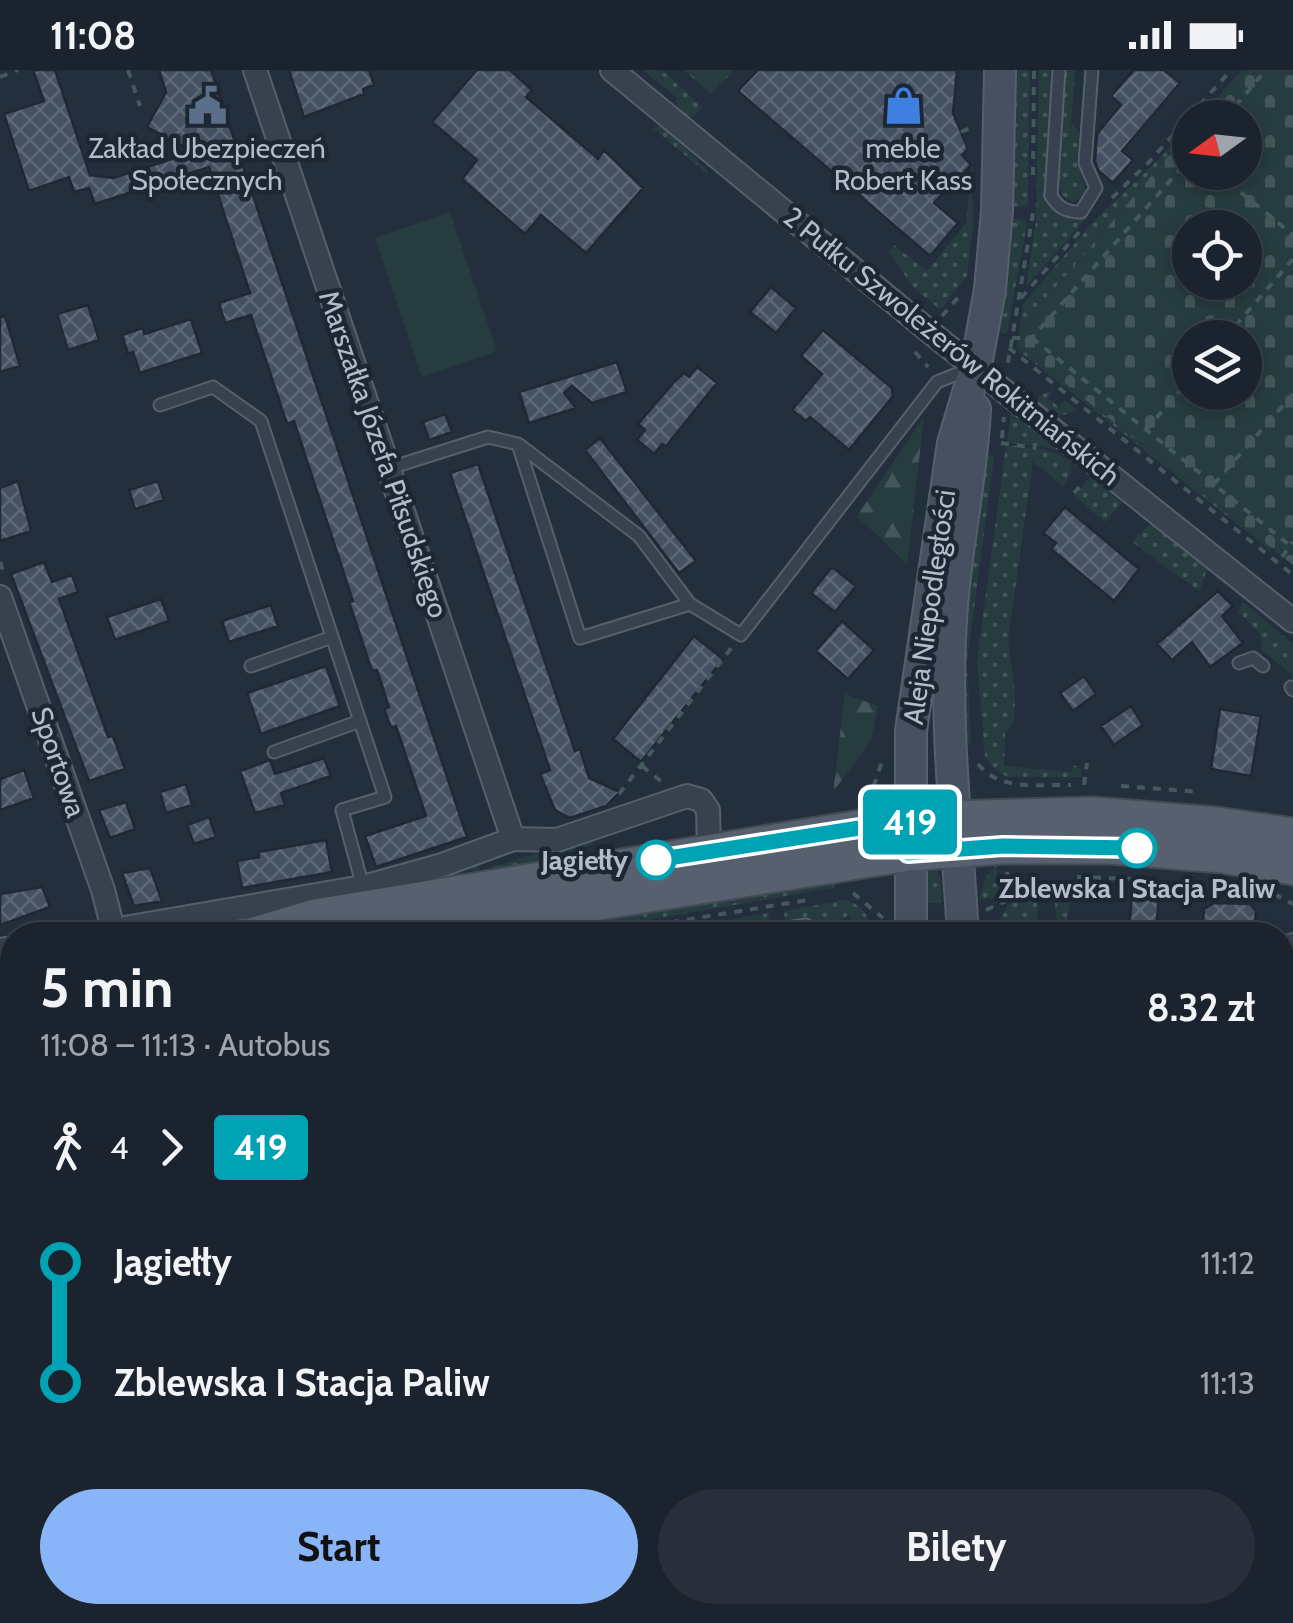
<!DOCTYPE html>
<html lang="pl">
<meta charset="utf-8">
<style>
body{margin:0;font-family:Cabin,sans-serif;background:#282f3a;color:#f1f3f6;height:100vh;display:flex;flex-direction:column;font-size:38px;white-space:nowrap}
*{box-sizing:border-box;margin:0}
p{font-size:32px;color:#a0a4aa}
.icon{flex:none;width:55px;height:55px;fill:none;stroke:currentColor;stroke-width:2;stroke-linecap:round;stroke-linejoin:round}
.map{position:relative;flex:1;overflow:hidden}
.side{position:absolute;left:0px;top:852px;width:1295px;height:702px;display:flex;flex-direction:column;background:#1b232e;border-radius:40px 40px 0 0;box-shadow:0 5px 15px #0003,0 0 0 2px #39404a}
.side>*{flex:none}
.badge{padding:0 20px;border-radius:8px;font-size:35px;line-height:65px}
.needle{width:65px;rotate:255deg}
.tools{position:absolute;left:1172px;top:30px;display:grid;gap:20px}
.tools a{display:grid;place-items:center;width:90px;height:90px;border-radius:50%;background:#1b232e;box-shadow:0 5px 15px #0003,0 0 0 2px #39404a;font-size:50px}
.map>.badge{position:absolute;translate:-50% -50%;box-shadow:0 0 0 5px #fff}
.legs{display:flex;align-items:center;gap:15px;height:110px;padding:0 40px;font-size:32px}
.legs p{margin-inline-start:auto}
.head{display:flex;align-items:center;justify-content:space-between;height:170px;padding:0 40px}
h1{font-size:55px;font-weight:700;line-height:75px}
.button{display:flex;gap:20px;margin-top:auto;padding:20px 40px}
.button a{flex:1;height:115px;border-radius:60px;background:#8ab4f8;color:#111;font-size:40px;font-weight:700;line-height:115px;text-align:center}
.button a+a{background:#282f3a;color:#f1f3f6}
ul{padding:0 40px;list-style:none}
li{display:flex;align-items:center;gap:35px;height:120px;font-size:38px}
li i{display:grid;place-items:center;width:15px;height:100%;margin:0 12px;background:currentColor}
li i::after{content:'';width:25px;height:25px;margin:-12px;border:8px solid;border-radius:50%;background:#1b232e}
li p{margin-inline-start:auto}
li:first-child i{background:linear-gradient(#0000 50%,currentColor 0)}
li:last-child i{background:linear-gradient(currentColor 50%,#0000 0)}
.status{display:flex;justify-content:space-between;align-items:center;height:70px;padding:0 50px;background:#1b232e;direction:ltr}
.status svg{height:28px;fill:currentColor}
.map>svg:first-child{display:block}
.grass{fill:url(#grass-dots)}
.forest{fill:url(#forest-firs)}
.cemetery{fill:url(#cemetery-stones);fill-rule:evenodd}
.pitch{fill:#263c3f}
.building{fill:url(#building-cross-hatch);stroke:#1f2835;stroke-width:2.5}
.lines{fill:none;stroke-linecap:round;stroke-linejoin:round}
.lane-casing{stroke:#565f6c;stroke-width:15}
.street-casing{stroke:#565f6c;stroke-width:26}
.secondary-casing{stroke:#565f6c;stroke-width:34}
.primary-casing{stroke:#414a57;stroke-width:39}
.path{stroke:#44595c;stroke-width:4;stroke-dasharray:8 8;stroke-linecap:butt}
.lane{stroke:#38414e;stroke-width:11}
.street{stroke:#38414e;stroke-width:22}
.secondary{stroke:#465061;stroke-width:30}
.primary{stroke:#56606e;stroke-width:35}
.line-1-casing{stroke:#fff;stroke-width:22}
.line-1{stroke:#00a3b4;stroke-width:15}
.stop-1-dot{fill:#fff;stroke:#00a3b4;stroke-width:5}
.labels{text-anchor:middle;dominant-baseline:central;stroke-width:9;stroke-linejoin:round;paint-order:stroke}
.poi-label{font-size:28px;fill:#b4bcc9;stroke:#1d2633}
.street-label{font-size:28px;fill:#b4bcc9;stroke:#1d2633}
.stop-label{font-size:28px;font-weight:bold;fill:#b4bcc9;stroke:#1d2633;text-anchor:end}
</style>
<div class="status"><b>11:08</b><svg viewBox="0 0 49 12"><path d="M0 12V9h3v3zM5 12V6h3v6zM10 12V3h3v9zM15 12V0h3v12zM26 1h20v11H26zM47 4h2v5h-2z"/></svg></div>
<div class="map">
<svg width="1293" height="1553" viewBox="0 0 1293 1553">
<defs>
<pattern id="grass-dots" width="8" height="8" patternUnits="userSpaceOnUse" patternTransform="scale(2.5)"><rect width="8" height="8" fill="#263c3f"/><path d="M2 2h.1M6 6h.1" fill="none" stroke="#435659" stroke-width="1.8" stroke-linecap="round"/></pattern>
<pattern id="forest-firs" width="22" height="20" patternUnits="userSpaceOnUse" patternTransform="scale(2.5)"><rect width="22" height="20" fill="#263c3f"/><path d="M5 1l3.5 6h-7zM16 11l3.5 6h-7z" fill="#435659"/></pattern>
<pattern id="cemetery-stones" width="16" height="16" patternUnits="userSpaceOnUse" patternTransform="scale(2.5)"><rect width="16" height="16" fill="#263c3f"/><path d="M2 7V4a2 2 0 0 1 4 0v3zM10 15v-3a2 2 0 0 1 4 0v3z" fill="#435659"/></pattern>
<pattern id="building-cross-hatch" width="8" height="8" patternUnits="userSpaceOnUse" patternTransform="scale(2.5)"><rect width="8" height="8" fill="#455162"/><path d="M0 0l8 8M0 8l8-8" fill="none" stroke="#5d6877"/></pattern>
</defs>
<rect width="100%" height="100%" fill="#242f3e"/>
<path class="grass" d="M 643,0 L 662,0 L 702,37 L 693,47 L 688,48 L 678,40 L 676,27 Z
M 1012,0 L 1030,0 L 1028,134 L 1025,137 L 1010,136 Z
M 1039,0 L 1051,0 L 1046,131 C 1058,148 1069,150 1089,145 L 1026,217 L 1036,151 Z
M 1063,0 L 1075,0 L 1071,53 L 1079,62 L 1077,93 L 1086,120 L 1084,126 L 1073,132 L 1062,125 C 1052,86 1061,40 1063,0 Z
M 1190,54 L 1190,61 L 1020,259 L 1023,234 L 1095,150 L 1153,95 Z
M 664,56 L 708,101 L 706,103 L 653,58 Z
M 972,88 L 973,155 L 967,206 L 942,238 L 938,238 L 913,217 L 889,182 L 894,175 L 927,201 L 966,153 Z
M 1010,149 L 1024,150 L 1027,153 L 1007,263 L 1002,263 L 997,256 Z
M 1017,275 L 1271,478 L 1270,480 L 1018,280 Z
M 1053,320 L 1048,328 L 1059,337 L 1065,330 L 1077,340 L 1058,347 L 1038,331 L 1039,326 Z
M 1011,342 L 1021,345 L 1059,375 L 1054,379 L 1007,372 Z
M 1006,375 C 1027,378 1056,377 1072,393 L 1071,402 L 1063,416 L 1033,391 L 1008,570 L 1015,624 L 1014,650 L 1005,664 L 1004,696 L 1071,702 L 1074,695 L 1081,699 L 1081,707 L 1007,707 L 992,697 L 985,686 L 977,591 Z
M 980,384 L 994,386 L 967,592 L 971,671 L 968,675 L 962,676 L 957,595 Z
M 1091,406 L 1122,433 L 1105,452 L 1075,426 Z
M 1152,451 L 1208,498 L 1199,521 L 1132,472 Z
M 1243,532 L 1293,574 L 1293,606 L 1262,580 L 1260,563 L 1238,542 Z
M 588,768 L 593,773 C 555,794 505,806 462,799 L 477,794 L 480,801 Z
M 931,792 C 943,802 941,818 942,833 L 921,833 L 925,799 Z
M 996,795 L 1000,821 L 995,828 L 979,830 L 987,805 Z
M 834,810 L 834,818 L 618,855 L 569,860 L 576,853 Z
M 1025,813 L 1072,814 L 1067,852 L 1074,856 L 1068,865 L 1057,854 L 1054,824 L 1037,825 L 1038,865 L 995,865 C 996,853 1016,821 1025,813 Z
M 844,830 C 862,833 870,848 874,865 L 858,865 L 856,856 L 848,846 C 829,858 806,848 785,851 L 784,841 Z
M 314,836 L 208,865 L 143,865 Z
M 769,843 L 768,854 L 703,865 L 638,865 Z"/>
<path class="forest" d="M 924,347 L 907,494 L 857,446 Z
M 845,624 L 878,636 L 871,670 L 833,722 Z"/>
<path class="cemetery" d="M 684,0 L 734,0 L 711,24 Z
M 1242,0 L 1293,0 L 1293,495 L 1017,275 L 1020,259 L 1190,61 L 1190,102 L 1245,102 L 1245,48 L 1201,47 ZM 1190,158 L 1245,158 L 1245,212 L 1190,212 ZM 1190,268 L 1245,268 L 1245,322 L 1190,322 Z"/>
<path class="pitch" d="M 450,142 L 497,281 L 422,307 L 375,168 Z"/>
<path class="building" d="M 33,0 L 55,0 L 90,105 L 113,108 L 194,82 L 147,57 L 166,22 L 159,0 L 211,0 L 467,767 L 376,797 L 365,766 L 426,746 L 396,656 L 391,658 L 384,639 L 389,637 L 377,600 L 372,601 L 349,532 L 353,531 L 294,351 L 287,354 L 251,245 L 225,253 L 219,233 L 250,223 L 209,97 L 95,134 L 89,118 L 74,122 L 69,107 L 29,121 L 4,44 L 44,31 Z
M 289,0 L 369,0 L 374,15 L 363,19 L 364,24 L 304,47 Z
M 477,0 L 510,0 L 532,20 L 526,27 L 598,89 L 604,80 L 643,118 L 586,183 L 541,145 L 525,164 L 462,109 L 477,90 L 432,52 Z
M 758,0 L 957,0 L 953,43 L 968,79 L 962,85 L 971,95 L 934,133 L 958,153 L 930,186 L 738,21 Z
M 1134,0 L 1164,0 L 1180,13 L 1122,81 L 1133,90 L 1113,113 L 1098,100 L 1095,91 L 1097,64 L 1121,35 L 1111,26 Z
M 771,217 L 796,238 L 776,263 L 750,242 Z
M 88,235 L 99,270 L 68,280 L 57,244 Z
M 5,246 L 20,296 L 0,302 L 0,247 Z
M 191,249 L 202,283 L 140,303 L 133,282 L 128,284 L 122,265 L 143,258 L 144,264 Z
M 823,260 L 892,318 L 893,326 L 849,380 L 810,347 L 806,351 L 792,340 L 822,304 L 801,286 Z
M 617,292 L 627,322 L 592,333 L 572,316 L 564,323 L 576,338 L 529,353 L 519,322 Z
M 697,297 L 717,313 L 666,376 L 662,374 L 654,384 L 637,370 L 645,360 L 638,354 L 675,311 L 684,303 L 689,307 Z
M 445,344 L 452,362 L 429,370 L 423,352 Z
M 600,368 L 696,491 L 679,503 L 585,380 Z
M 478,394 L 575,681 L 580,679 L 589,708 L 620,722 L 606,736 L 570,748 L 555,740 L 540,704 L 550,700 L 450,403 Z
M 18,411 L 31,461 L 0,471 L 0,418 Z
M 158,411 L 164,430 L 135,439 L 129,420 Z
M 1065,437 L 1139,499 L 1114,531 L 1051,479 L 1056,473 L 1043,463 Z
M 44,492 L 52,512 L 72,505 L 78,522 L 59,529 L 108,667 L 113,666 L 125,699 L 89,711 L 11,504 Z
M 832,497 L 856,516 L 835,542 L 811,523 Z
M 1218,521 L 1233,536 L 1222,546 L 1243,573 L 1210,597 L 1192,572 L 1172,590 L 1157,574 Z
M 161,529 L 169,551 L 115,570 L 107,547 Z
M 271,535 L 278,556 L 229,572 L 222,551 Z
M 842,551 L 874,580 L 848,609 L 816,581 Z
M 694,566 L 723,589 L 641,692 L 613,669 Z
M 326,596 L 340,636 L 261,664 L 247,623 Z
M 1084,606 L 1096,624 L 1073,641 L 1060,623 Z
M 1131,636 L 1143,655 L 1114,675 L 1101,656 Z
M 1220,639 L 1261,646 L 1251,706 L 1211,699 Z
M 324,688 L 331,706 L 281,723 L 285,735 L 255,743 L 240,701 L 270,690 L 275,704 Z
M 24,700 L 34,728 L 0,740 L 0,709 Z
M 186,714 L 192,735 L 166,743 L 160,722 Z
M 126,732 L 135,759 L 110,768 L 99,740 Z
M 209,747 L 216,767 L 194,774 L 187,755 Z
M 326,770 L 332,802 L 242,818 L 237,791 L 259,787 L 258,782 Z
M 150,798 L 162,831 L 134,836 L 122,803 Z
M 42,817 L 50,837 L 0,855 L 0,824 Z
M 1132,819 L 1159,821 L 1156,865 L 1129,865 Z
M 1214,833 L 1250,834 L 1256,841 L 1254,865 L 1202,865 L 1204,839 Z"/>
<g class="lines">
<defs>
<path id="lane" d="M 1059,0 L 1051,126 C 1059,138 1066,142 1081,142 L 1096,118 L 1085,93 L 1092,0
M 160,335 L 213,317 L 261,351 L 385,727 L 342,740 L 363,817
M 518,374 L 580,568 L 690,534
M 390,398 L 488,367 L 518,374 L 639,466 L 690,534 L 741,565 L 937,312 L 969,299
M 1239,593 L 1253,588 L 1263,596
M 251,596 L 332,567
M 1291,617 L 1293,620
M 274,682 L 360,651
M 742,865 L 806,855 L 824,865
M 0,944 L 12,942"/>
<path id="street" d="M 255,0 L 513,769
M 612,0 L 930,262 L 1293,551
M 0,527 L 103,820 L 113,859
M 542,840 L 558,865
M 84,865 L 363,817 L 442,795 L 513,769 L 557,770 L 687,726 L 701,730 L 708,740 L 709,782
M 0,880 L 12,878
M 1282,913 L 1293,875
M 1282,928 L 1293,944
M 1293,1270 L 1286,1287 L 1293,1303
M 0,1489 L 12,1486
M 851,1542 L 854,1553
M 1279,1542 L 1284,1553
M 939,1553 L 963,1545 L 1002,1542"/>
<path id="secondary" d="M 911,865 L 911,661 L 953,373 L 976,296 L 990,219 L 997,141 L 1000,0
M 963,865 C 957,758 943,643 952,536 C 957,470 972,405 975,339
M 1068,1542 L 1076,1553
M 1101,1542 L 1106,1553"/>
<path id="primary" d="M 255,865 L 315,847 L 910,750 L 1093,745 L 1216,755 L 1293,766
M 392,865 L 908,783 L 1003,776 L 1111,776 L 1222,785 L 1293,797
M 0,915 L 12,913"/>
</defs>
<use href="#lane" class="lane-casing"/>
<use href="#street" class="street-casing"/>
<use href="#secondary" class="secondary-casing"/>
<use href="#primary" class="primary-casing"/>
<path class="path" d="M 128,0 L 140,36
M 0,7 L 18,0
M 1225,48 L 1266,0
M 961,62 L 973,57
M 1216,102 L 1293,165
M 1033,105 L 1034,0
M 1112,128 L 1149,92 L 1231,0
M 1021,228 L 1081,160
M 942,246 L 962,223
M 1012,268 L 1032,268 L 1190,88
M 1032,268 L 1293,478
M 1225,268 L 1293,189
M 1009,278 L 1293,505
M 915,282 L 928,297
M 1008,293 L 1033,143
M 1146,360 L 1190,309
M 1002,368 L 1004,347
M 1001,373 L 1036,378
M 1214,414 L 1293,324
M 1074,423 L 1085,411
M 1282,487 L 1293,472
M 0,492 L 5,506
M 978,694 C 1001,722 1038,714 1071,715
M 642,696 L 662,712
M 1084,715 L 1087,693
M 1121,716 L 1201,722
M 619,724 L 732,577
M 862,728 L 874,715 L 883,689
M 1077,807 L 1133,809
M 853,823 L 883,848
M 1274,824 L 1293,834
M 986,840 L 1006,831 L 1009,820 L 1007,802
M 592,865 L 808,830
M 882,865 L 883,852
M 1282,977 L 1293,968
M 1282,1446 L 1293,1465
M 1282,1483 L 1293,1478"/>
<use href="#lane" class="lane"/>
<use href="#street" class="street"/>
<use href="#secondary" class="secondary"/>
<use href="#primary" class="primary"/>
</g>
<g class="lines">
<defs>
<path id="line-1" d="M 656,790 L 910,750 L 908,783 L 1003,776 L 1137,778"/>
</defs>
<use href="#line-1" class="line-1-casing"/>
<use href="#line-1" class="line-1"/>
</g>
<defs>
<symbol id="civic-bare" viewBox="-9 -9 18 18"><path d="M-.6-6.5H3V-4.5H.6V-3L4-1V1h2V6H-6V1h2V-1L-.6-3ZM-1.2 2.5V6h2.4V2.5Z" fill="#5c6f8a" stroke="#1d2633" stroke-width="2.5" paint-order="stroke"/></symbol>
<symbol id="shop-bare" viewBox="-9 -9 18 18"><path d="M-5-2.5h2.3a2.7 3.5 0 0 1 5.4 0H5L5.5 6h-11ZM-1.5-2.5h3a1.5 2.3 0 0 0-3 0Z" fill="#3f7fe0" stroke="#1d2633" stroke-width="2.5" paint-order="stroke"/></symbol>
</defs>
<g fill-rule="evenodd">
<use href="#civic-bare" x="180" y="8" width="55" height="55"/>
<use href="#shop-bare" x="876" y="8" width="55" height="55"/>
</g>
<g class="stop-1-dot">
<circle cx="1137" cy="778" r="18"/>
<circle cx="656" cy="790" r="18"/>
</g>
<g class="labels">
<g class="poi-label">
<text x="207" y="78">Zakład Ubezpieczeń<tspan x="207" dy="32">Społecznych</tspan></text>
<text x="903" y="78">meble<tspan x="903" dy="32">Robert Kass</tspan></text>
</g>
<g class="street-label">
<text transform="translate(952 276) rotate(39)">2 Pułku Szwoleżerów Rokitniańskich</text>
<text transform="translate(384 384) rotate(71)">Marszałka Józefa Piłsudskiego</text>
<text transform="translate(929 537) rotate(-82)">Aleja Niepodległości</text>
<text transform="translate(59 692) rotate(71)">Sportowa</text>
</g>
<g class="stop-label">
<text x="628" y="790">Jagiełły</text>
<text x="1137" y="818" text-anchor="middle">Zblewska I Stacja Paliw</text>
</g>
</g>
</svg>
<div class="tools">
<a><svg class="needle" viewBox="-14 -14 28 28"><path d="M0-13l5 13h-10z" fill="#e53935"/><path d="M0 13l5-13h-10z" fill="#a0a4aa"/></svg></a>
<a><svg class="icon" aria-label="locate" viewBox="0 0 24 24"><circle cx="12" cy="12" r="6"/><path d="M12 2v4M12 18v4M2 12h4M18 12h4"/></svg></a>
<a><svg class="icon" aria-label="layers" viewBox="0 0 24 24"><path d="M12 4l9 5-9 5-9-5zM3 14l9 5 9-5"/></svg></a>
</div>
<b class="badge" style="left:910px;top:752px;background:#00a3b4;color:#fff">419</b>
<section class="side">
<div class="head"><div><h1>5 min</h1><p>11:08 – 11:13 · Autobus</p></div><b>8.32 zł</b></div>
<div class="legs"><svg class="icon" aria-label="walk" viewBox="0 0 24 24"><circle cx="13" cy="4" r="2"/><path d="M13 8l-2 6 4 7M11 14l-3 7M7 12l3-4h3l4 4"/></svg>4<svg class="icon" aria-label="forward" viewBox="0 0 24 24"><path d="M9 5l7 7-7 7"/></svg><b class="badge" style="background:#00a3b4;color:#fff">419</b></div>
<ul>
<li><i style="color:#00a3b4"></i><b>Jagiełły</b><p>11:12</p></li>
<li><i style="color:#00a3b4"></i><b>Zblewska I Stacja Paliw</b><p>11:13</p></li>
</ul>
<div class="button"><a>Start</a><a>Bilety</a></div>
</section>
</div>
